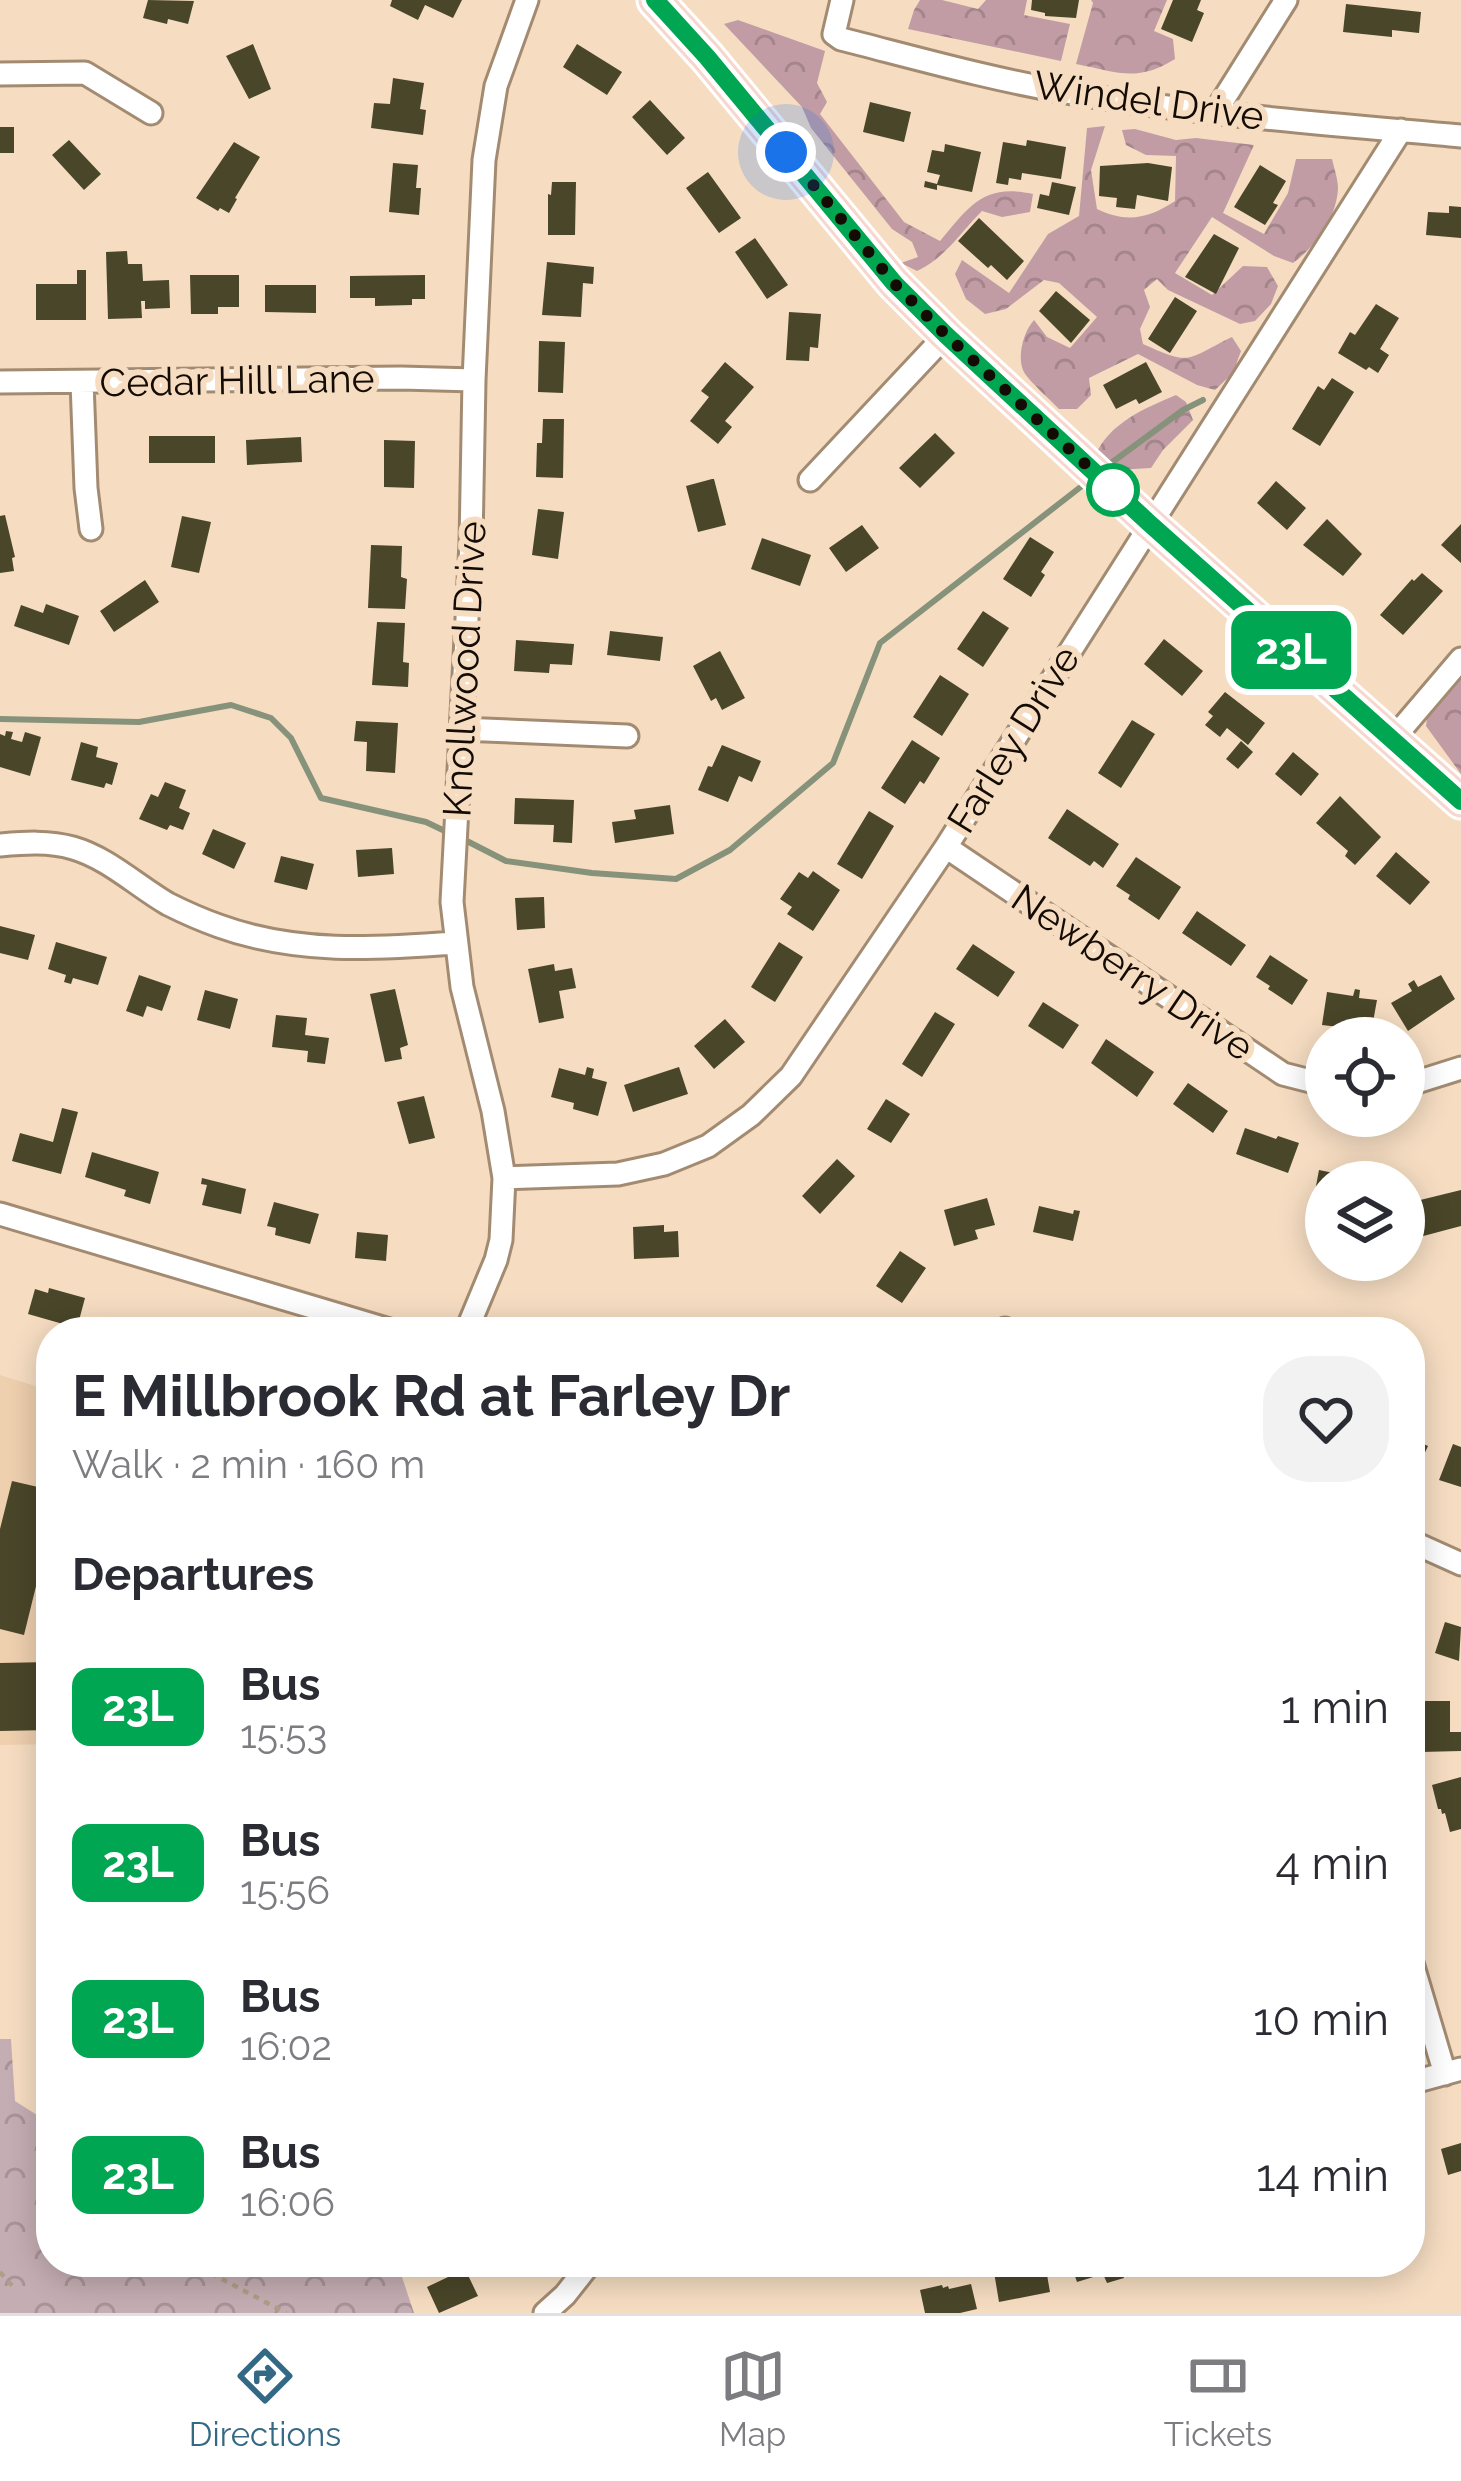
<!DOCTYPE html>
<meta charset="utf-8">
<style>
body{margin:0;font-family:Raleway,sans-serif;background:#f2f2f3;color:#2b2b33;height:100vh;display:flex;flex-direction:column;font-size:45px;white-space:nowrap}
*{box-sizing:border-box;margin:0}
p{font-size:39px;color:#7c7c81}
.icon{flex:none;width:66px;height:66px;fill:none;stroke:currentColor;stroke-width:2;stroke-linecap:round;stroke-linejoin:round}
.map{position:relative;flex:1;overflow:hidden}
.panel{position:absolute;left:36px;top:1317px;width:1389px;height:960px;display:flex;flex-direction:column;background:#fff;border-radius:48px;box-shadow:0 6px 30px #0003}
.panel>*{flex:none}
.badge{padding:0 24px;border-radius:18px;font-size:42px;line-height:78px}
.fabs{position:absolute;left:1305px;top:1017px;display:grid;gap:24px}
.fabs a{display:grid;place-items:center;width:120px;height:120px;border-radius:50%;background:#fff;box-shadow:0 6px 30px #0003;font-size:60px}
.you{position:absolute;width:60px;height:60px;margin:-30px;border:9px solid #fff;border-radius:50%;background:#1a73e8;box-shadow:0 0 0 18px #1a73e833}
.map>.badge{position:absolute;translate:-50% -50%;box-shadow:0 0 0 6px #fff}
h2{padding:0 36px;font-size:45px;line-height:108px}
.round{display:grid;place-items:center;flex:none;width:126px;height:126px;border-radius:48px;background:#f2f2f3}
.headline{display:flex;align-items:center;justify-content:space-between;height:204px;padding:0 36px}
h1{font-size:57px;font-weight:700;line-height:90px}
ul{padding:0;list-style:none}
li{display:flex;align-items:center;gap:36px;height:156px;padding:0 36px}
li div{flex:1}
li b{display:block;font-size:45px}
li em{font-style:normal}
li .badge{min-width:132px;font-weight:700;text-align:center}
.dock{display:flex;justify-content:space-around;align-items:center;height:168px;border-top:3px solid #e1e1e2;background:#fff;font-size:33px;color:#7c7c81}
.dock a{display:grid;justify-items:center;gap:6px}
.dock .current{color:#346985}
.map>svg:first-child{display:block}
.built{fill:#eecfae}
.forest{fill:url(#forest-crowns)}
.park{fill:url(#park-crowns)}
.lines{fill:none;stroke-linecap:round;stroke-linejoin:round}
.stream{stroke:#87927b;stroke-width:6}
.building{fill:#4a4629}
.street-casing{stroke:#a38b72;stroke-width:27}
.primary-casing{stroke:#fff;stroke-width:39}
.path{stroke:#b19d88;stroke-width:4.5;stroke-dasharray:6 6;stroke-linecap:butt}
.street{stroke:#fff;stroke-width:21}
.primary{stroke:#f7d6cd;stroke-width:33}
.line-casing{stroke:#fff;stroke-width:27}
.line{stroke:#00a651;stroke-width:18}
.walk{stroke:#140c04;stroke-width:12;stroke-dasharray:0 21.6}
.stop-dot{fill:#fff;stroke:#00a651;stroke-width:6}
.labels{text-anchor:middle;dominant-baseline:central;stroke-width:12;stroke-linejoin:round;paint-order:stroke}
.street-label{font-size:39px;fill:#140c04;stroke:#f6ddc2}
</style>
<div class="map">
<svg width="1461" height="2313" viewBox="0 0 1461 2313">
<defs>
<pattern id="forest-crowns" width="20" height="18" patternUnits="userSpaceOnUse" patternTransform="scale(3)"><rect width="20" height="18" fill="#c19ca5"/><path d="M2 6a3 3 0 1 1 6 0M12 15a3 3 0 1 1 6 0" fill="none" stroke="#a5858c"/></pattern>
<pattern id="park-crowns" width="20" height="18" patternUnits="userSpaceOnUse" patternTransform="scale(3)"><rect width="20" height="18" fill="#c5aeb3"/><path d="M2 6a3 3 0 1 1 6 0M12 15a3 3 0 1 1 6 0" fill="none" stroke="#a89498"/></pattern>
</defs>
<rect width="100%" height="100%" fill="#f6ddc2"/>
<path class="built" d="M 0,1375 L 51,1391 L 51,1744 L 0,1745 Z"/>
<path class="forest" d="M 920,0 L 942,0 L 978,9 L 986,0 L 1027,0 L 1024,15 L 1070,24 L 1061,61 L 908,29 L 914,10 Z
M 1091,0 L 1167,0 L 1154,31 L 1173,39 L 1175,59 C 1136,83 1118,72 1076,64 L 1093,3 Z
M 738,20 L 825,51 L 817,83 L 827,102 L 820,114 L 904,222 L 940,241 C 969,207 983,183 1033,194 L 1030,212 L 1002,217 L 982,211 C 961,232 944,259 917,271 L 901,263 L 918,257 L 912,242 L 892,229 L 811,128 L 802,107 L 724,24 Z
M 1105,126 L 1091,170 L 1097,209 C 1126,223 1148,219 1175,201 L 1176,156 L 1146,155 L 1126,145 L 1122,130 L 1135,129 L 1176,140 L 1196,138 L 1254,145 L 1223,213 L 1264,234 L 1288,193 L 1296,159 L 1332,159 C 1334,168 1338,179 1338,188 C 1337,217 1315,247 1293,263 L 1274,256 L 1212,217 L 1175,273 L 1212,295 L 1243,266 L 1267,267 L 1278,286 L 1271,304 L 1255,321 L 1240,324 L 1168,290 L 1157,279 L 1144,290 L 1150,307 L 1140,329 L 1143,344 C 1193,367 1186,359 1232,337 L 1241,351 L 1233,373 L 1215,390 L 1197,385 L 1138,354 L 1089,378 L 1091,395 L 1077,409 L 1059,409 C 1051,400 1027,380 1023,370 C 1017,355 1024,331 1034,320 L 1047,337 L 1070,348 L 1097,317 L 1059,283 L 1044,280 L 1006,309 L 985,314 L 966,299 L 955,274 L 962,260 L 1009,293 L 1048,234 L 1079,216 L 1087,128 Z
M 1176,395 L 1186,402 L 1193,420 L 1163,450 L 1151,468 L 1117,470 L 1095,456 C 1109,423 1145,408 1176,395 Z
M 1461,669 L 1461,774 L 1426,726 L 1429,703 Z"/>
<path class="park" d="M 0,2039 L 11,2039 L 15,2101 L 51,2124 L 51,2262 L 397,2262 L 414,2313 L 0,2313 Z"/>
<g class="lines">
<path class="stream" d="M 1107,466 L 1183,410 L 1203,400
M 0,719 L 139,722 L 231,705 L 271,718 L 291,738 L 321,798 L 426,822 L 449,833
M 461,838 L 506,861 L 592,873 L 676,879 L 730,850 L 833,763 L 880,643 L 1087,482"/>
</g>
<path class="building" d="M 148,0 L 194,1 L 188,24 L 168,19 L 167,24 L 143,18 Z
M 392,0 L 462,0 L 453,18 L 425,5 L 418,20 L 390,6 Z
M 1032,0 L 1079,0 L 1076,18 L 1045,16 L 1045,13 L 1031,10 Z
M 1173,0 L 1201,0 L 1197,10 L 1204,13 L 1192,42 L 1161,29 Z
M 1346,4 L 1421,12 L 1419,33 L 1392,30 L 1392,37 L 1343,32 Z
M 253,44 L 271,89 L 249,99 L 226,56 Z
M 577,44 L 622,72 L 607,95 L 563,67 Z
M 393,78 L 424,83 L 420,109 L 426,110 L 423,135 L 371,128 L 374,103 L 390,104 Z
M 650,100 L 685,138 L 667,155 L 632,117 Z
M 870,102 L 911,112 L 904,142 L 863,132 Z
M 0,127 L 14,127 L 14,153 L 0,153 Z
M 69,140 L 101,174 L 84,190 L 52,155 Z
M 1027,140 L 1066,147 L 1061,179 L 1022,173 L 1021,180 L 1009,178 L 1008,185 L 996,183 L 1003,142 L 1026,146 Z
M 234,142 L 260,157 L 235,198 L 237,199 L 229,213 L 220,208 L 218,211 L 196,198 Z
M 945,144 L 981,152 L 972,192 L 937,185 L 937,190 L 924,187 L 925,181 L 937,184 L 940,175 L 927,172 L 932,150 L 944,152 Z
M 393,163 L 418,165 L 416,188 L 421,188 L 419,215 L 389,212 Z
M 1148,163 L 1172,167 L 1168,201 L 1137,195 L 1135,209 L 1116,207 L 1117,198 L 1099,196 L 1100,166 Z
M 1260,165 L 1286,181 L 1273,203 L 1278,205 L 1265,225 L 1234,207 Z
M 708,172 L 741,218 L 719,233 L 686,188 Z
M 552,182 L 576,182 L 575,235 L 548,235 L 548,194 L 551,195 Z
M 1052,182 L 1076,187 L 1069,215 L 1037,208 L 1040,194 L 1049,196 Z
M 1449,206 L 1461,207 L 1461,238 L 1426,235 L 1428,212 L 1449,213 Z
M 979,218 L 1024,261 L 1007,280 L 991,265 L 988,268 L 958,241 Z
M 1214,234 L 1239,248 L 1216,294 L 1185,277 Z
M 755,238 L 788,285 L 767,299 L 735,252 Z
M 127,251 L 128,264 L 142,264 L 143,281 L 169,280 L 170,308 L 145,309 L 145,301 L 141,301 L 142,318 L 108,319 L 106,252 Z
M 547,262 L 594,267 L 593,284 L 583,283 L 581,317 L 542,315 Z
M 77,270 L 86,270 L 86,320 L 36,320 L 36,284 L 77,284 Z
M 190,275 L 239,275 L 239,307 L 218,307 L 218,314 L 191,314 Z
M 425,275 L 425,299 L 412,299 L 412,305 L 375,306 L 375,298 L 350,298 L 350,276 Z
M 265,285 L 316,285 L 316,313 L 265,312 Z
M 1056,291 L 1090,320 L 1071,343 L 1039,311 Z
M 1175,297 L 1197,311 L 1170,353 L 1148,339 Z
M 1376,304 L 1399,318 L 1380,349 L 1389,355 L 1378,373 L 1369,367 L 1366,370 L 1338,353 L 1350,332 L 1355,335 Z
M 789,312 L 821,314 L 818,348 L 810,347 L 809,361 L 786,360 Z
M 539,341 L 565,342 L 563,393 L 538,392 Z
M 725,362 L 754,387 L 725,421 L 732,427 L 718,444 L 690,421 L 709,397 L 701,391 Z
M 1146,362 L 1162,392 L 1139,404 L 1136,399 L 1116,409 L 1103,385 Z
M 1332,378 L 1354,392 L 1320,446 L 1292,429 L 1318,386 L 1324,390 Z
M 543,419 L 564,419 L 563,478 L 536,477 L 537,443 L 542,443 Z
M 935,433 L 955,453 L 920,488 L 899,468 Z
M 149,436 L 215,436 L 215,463 L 149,463 Z
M 301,437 L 302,462 L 247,465 L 246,440 Z
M 384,440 L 415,441 L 414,488 L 384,487 Z
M 712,479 L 714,479 L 726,525 L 698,532 L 686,486 Z
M 1276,481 L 1306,508 L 1287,530 L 1257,503 Z
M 538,509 L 564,512 L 558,559 L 532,555 Z
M 5,515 L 15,557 L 12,558 L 14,571 L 0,573 L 0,516 Z
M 182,516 L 211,522 L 199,573 L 171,567 Z
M 1327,519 L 1362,554 L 1343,576 L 1303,545 Z
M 1461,524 L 1461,563 L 1441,545 Z
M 862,525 L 879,548 L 846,572 L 829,548 Z
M 1030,537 L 1054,552 L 1041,572 L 1045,575 L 1031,597 L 1003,579 Z
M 762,538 L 811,555 L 800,586 L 751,569 Z
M 371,545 L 402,546 L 401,577 L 407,579 L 405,609 L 368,608 Z
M 1422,573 L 1443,591 L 1403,635 L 1380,615 L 1412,579 L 1414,581 Z
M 145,580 L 159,602 L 114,632 L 100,611 Z
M 46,604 L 79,616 L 69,645 L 14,626 L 21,605 L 43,613 Z
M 983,611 L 1009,628 L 983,667 L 957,649 Z
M 377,622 L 405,623 L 403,662 L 409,663 L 408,687 L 372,685 Z
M 610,631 L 663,637 L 660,661 L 607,655 Z
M 1164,639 L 1203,671 L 1182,696 L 1144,664 Z
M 516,640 L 574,644 L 572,665 L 550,664 L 549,673 L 514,671 Z
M 720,651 L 745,698 L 722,710 L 716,698 L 711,701 L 693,666 Z
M 940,675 L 969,694 L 942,736 L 913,717 Z
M 1225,692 L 1265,723 L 1248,745 L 1227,728 L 1220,737 L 1205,725 L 1213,716 L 1208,712 Z
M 1132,720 L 1155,734 L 1121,788 L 1098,773 Z
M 356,721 L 398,723 L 395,773 L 366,771 L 367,742 L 354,741 Z
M 6,731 L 13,732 L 11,739 L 22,742 L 25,732 L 41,737 L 30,776 L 0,767 L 0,734 L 5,736 Z
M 912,740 L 940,758 L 924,784 L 920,781 L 905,804 L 881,788 Z
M 1241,741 L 1253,752 L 1238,769 L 1226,759 Z
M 81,742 L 98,747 L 96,757 L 118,763 L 112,785 L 106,783 L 104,788 L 71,780 Z
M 722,745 L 761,761 L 752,782 L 739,776 L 728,802 L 698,790 L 708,766 L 712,767 Z
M 1293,752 L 1319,774 L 1301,796 L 1275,774 Z
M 165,782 L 186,790 L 179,808 L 190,813 L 183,830 L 170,825 L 167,830 L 139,819 L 151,794 L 158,797 Z
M 1340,796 L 1381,837 L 1355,865 L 1345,856 L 1348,851 L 1316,823 Z
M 515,798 L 574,800 L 572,843 L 553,842 L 554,825 L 514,824 Z
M 670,805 L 674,834 L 615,843 L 612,822 L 636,819 L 634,810 Z
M 1067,809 L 1119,844 L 1103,868 L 1094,861 L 1090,866 L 1048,838 Z
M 869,811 L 894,826 L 862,879 L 837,864 Z
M 213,829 L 246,843 L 234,869 L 202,854 Z
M 392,848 L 394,874 L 358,877 L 356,850 Z
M 1396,852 L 1430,882 L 1410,905 L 1376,876 Z
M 281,856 L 314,864 L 307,890 L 274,882 Z
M 1136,857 L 1181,887 L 1159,920 L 1128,899 L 1130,895 L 1116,886 Z
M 813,871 L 840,890 L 813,931 L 787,914 L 792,907 L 780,899 L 799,872 L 808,878 Z
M 544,897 L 545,928 L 517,930 L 515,898 Z
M 1197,911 L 1246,945 L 1231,966 L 1182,933 Z
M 0,926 L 35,935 L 28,960 L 0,953 Z
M 56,942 L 107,957 L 98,985 L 73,978 L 71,984 L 64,982 L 66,975 L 48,969 Z
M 779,942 L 803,957 L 775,1002 L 751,987 Z
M 973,944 L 1015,972 L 998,997 L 956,969 Z
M 1270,955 L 1308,980 L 1292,1005 L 1268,989 L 1270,986 L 1256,977 Z
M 554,964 L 555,971 L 572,968 L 576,988 L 559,991 L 564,1018 L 539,1023 L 528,969 Z
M 139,975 L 171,986 L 162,1011 L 147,1006 L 143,1017 L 126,1011 Z
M 1441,975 L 1455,999 L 1408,1031 L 1391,1003 L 1412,991 L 1408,984 L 1414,980 L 1418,987 Z
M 395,989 L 408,1045 L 400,1048 L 402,1059 L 385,1062 L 370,994 Z
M 1355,989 L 1360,990 L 1359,998 L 1377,1000 L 1371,1033 L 1348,1029 L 1347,1032 L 1339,1030 L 1339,1027 L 1322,1025 L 1327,992 L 1353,996 Z
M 205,990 L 238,999 L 230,1029 L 197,1020 Z
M 1043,1002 L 1079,1025 L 1063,1049 L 1028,1026 Z
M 935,1012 L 955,1024 L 922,1077 L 902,1064 Z
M 276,1015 L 307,1018 L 305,1035 L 329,1038 L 325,1064 L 307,1062 L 308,1051 L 272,1047 Z
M 725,1019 L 745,1042 L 714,1069 L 694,1046 Z
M 1106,1039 L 1154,1072 L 1137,1097 L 1091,1063 Z
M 587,1067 L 594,1069 L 592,1078 L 607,1082 L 598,1116 L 573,1109 L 574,1103 L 551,1097 L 559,1068 L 585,1075 Z
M 679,1067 L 688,1094 L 633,1112 L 624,1085 Z
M 1188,1083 L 1228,1111 L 1213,1133 L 1173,1104 Z
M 424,1096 L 435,1138 L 409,1144 L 397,1102 Z
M 886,1099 L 910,1114 L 891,1143 L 867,1129 Z
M 62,1108 L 78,1112 L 61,1174 L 12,1161 L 20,1133 L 53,1142 Z
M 1245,1128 L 1276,1139 L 1278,1136 L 1299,1143 L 1288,1173 L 1236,1154 Z
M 92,1152 L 159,1172 L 150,1204 L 124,1196 L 126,1190 L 85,1177 Z
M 837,1159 L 855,1176 L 820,1214 L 802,1196 Z
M 1319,1170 L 1368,1180 L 1367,1182 L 1326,1182 L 1326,1205 L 1313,1202 Z
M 202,1178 L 246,1189 L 241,1214 L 202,1205 L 207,1185 L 201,1184 Z
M 1461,1190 L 1461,1226 L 1412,1239 L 1404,1204 Z
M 987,1198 L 995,1225 L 975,1230 L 978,1239 L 954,1246 L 944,1210 Z
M 274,1202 L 319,1214 L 310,1244 L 275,1235 L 276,1228 L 267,1226 Z
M 1039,1206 L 1073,1214 L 1074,1210 L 1080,1211 L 1073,1241 L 1033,1232 Z
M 664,1225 L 664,1232 L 678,1231 L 679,1257 L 634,1259 L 633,1227 Z
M 357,1232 L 388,1235 L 386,1261 L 355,1258 Z
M 900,1251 L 926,1268 L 902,1303 L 876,1286 Z
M 49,1288 L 85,1298 L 77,1328 L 28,1314 L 35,1289 L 48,1293 Z
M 116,1317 L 131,1321 L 133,1317 L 143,1319 L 141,1325 L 162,1332 L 97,1332 L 100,1321 L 113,1325 Z
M 1410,1438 L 1428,1446 L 1416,1472 L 1410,1469 Z
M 1453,1444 L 1461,1447 L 1461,1487 L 1439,1480 Z
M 12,1481 L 51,1490 L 51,1526 L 42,1561 L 51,1563 L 51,1593 L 41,1591 L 44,1579 L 38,1578 L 24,1635 L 0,1629 L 0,1529 Z
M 1445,1622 L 1461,1627 L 1459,1661 L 1435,1653 Z
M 51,1662 L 51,1730 L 0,1731 L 0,1663 Z
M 1421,1701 L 1450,1701 L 1450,1732 L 1461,1732 L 1461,1751 L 1421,1752 Z
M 1461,1777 L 1461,1829 L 1450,1832 L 1445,1813 L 1442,1814 L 1441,1809 L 1438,1809 L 1432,1785 Z
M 1461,2143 L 1461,2171 L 1448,2175 L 1441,2149 Z
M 1070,2262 L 1123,2262 L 1124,2267 L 1120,2268 L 1124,2278 L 1107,2283 L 1103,2274 L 1077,2282 Z
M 1019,2268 L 1020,2273 L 1046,2269 L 1050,2292 L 999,2302 L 994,2272 Z
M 465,2269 L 478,2296 L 439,2313 L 427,2287 Z
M 971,2284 L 977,2309 L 960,2313 L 925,2313 L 920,2290 L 942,2285 L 943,2288 L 948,2286 L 949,2289 Z"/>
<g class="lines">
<defs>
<path id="street" d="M 842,0 L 834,34 L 841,39 C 916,58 990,79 1066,92 C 1196,114 1329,124 1461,136
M 0,74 L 85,73 L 151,113
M 1215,113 L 1286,0
M 0,382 L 401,378 L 474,380
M 82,382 L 86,488 L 91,529
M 810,480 L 946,335
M 460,729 L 627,736
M 1392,740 L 1461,659
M 0,845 C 24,843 49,841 73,848 C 108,858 137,886 168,904 C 184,912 202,920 219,926 C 296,954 374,949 455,943
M 946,847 L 1283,1074 L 1326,1085
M 1404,1086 L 1461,1068
M 504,1178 L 618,1174 L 664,1164 L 708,1146 L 751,1115 L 791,1076 L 946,847 L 1401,130
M 0,1214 L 396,1332
M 1005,1329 L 1005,1332
M 466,1332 L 496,1260 L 501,1240 L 504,1178 L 493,1111 L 462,987 L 452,902 L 471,543 L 474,380 L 484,160 L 496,86 L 527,0
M 1410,1541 L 1461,1564
M 1410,1956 L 1445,2074
M 1410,2083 L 1461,2069
M 739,2262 L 788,2262
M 545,2313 L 565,2295 L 591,2262"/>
<path id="primary" d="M 655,0 L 707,57 L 894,283 L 946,335 L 1149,523 L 1461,801"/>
</defs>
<use href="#street" class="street-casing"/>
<use href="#primary" class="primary-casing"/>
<path class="path" d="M 37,2181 L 51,2188
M 190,2262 L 286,2313
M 0,2272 L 16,2290"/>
<use href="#street" class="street"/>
<use href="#primary" class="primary"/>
</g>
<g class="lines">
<defs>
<path id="line" d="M 655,0 L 707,57 L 894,283 L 946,335 L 1149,523 L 1461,801"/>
</defs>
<use href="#line" class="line-casing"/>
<use href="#line" class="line"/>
<path class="walk" d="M 786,152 L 894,283 L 946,335 L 1120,496 L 1113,490"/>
</g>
<circle class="stop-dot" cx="1113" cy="490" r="24"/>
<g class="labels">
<g class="street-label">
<text transform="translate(1149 100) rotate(8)">Windel Drive</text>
<text transform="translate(237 380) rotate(-1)">Cedar Hill Lane</text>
<text transform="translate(464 669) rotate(-87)">Knollwood Drive</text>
<text transform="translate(1013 739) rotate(-58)">Farley Drive</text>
<text transform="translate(1133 972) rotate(34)">Newberry Drive</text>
</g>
</g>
</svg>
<div class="fabs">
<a><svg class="icon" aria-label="locate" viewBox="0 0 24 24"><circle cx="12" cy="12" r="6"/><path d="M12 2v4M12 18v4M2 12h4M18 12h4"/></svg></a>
<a><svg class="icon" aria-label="layers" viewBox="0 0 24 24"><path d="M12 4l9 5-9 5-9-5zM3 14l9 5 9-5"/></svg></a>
</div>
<div class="you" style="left:786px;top:152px"></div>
<b class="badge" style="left:1291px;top:650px;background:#00a651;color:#fff">23L</b>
<section class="panel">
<div class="headline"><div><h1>E Millbrook Rd at Farley Dr</h1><p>Walk · 2 min · 160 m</p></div><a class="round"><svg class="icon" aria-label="heart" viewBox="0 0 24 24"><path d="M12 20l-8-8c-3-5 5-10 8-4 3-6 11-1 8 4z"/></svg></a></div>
<h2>Departures</h2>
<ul>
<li><span class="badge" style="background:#00a651;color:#fff">23L</span><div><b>Bus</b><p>15:53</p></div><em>1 min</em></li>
<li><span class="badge" style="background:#00a651;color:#fff">23L</span><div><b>Bus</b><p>15:56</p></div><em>4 min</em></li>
<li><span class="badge" style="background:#00a651;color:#fff">23L</span><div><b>Bus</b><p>16:02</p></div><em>10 min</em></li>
<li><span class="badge" style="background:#00a651;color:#fff">23L</span><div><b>Bus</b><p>16:06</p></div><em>14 min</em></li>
</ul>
</section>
</div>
<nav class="dock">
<a class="current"><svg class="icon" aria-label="directions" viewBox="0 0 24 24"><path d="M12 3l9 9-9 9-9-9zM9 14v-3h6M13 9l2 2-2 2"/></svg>Directions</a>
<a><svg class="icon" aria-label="map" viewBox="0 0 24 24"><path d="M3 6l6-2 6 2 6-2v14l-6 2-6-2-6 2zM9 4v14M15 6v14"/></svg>Map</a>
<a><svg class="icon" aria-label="tickets" viewBox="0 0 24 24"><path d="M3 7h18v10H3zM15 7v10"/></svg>Tickets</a>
</nav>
